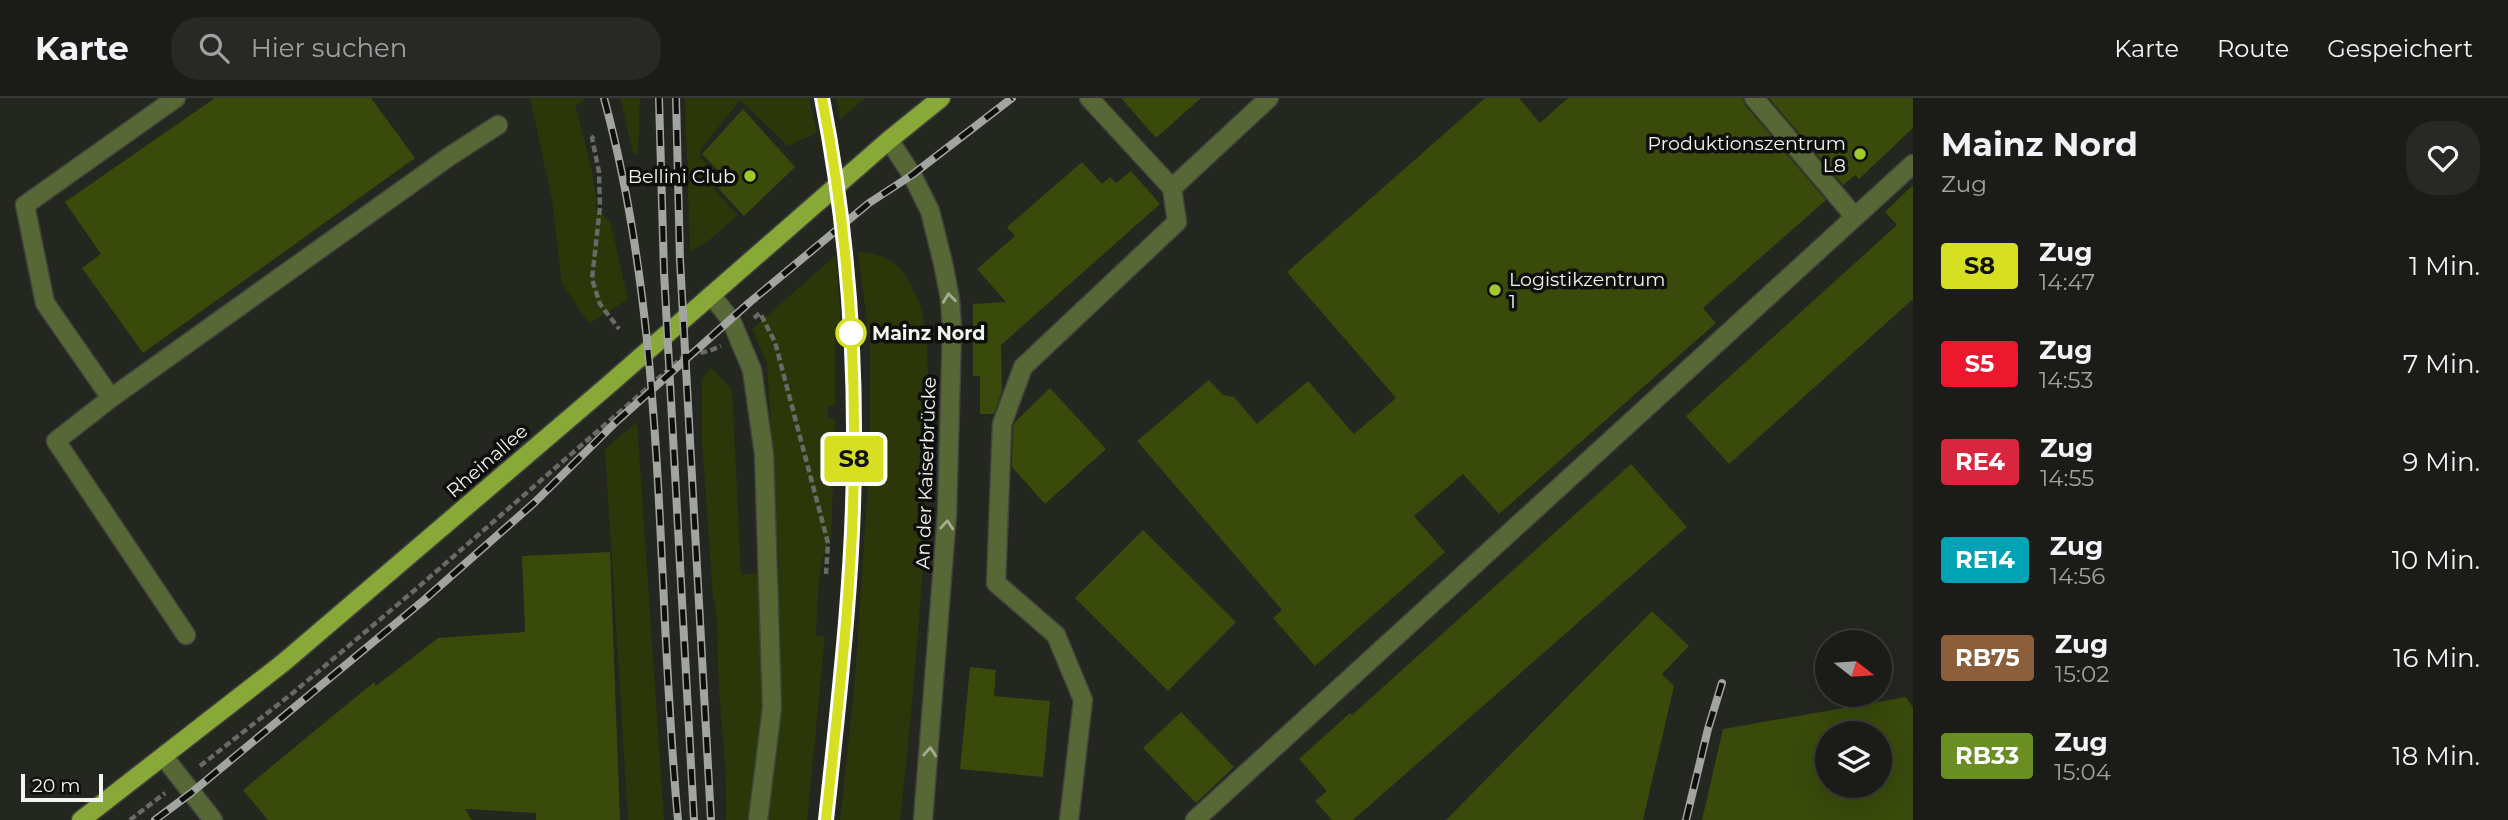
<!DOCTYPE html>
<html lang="de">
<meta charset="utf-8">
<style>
body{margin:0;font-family:Montserrat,sans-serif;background:#282925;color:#f1f3f6;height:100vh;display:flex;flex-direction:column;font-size:26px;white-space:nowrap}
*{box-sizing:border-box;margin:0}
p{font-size:23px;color:#a0a1a2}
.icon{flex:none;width:38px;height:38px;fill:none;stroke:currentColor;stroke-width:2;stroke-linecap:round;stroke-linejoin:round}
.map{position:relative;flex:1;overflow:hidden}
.side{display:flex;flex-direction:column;background:#1b1c18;width:595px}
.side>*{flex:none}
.badge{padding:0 14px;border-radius:5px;font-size:24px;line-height:46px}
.needle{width:46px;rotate:107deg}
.tools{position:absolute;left:1815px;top:532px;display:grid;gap:14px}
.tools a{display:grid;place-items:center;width:77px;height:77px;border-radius:50%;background:#1b1c18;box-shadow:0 7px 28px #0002,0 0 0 2px #393a37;font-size:35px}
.scale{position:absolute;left:21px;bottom:18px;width:82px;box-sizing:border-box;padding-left:7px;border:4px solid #f3f5f1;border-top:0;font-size:19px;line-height:24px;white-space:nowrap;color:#f3f5f1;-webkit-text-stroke:5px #0e0f0c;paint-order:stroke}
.map>.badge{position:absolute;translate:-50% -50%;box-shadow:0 0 0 4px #fff}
.round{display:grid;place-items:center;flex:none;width:74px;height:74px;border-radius:28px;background:#282925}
.head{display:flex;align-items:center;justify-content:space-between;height:119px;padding:0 28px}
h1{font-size:33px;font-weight:700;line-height:52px}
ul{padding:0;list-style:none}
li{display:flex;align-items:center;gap:21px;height:98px;padding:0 28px}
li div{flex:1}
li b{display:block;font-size:26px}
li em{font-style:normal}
li .badge{min-width:77px;font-weight:700;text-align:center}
header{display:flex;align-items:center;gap:42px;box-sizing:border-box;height:98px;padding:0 35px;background:#1b1c18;border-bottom:2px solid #393a37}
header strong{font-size:33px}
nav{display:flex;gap:38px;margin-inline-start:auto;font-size:24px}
.search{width:490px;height:63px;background:#282925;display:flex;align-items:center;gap:18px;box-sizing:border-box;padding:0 24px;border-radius:28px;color:#a0a1a2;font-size:26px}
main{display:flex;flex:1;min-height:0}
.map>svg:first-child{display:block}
.green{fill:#2b3709}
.building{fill:#394a0b;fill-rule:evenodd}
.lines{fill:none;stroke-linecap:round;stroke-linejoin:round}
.minor-casing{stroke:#41433d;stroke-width:21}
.major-casing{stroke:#41433d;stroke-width:21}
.path{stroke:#686a65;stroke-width:4.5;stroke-dasharray:7 3.5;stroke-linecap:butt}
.minor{stroke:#576735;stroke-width:18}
.major{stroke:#88a837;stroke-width:18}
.rail-casing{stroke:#a2a4a0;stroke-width:8}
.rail{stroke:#0e0f0c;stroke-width:5;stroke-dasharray:16;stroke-linecap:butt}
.oneway{stroke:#a5ae93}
.line-casing{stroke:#fff;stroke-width:16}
.line{stroke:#d7df23;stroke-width:10}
.poi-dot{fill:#a0c92c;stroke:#0e0f0c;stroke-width:2.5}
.stop-dot{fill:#fff;stroke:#d7df23;stroke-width:3.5}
.labels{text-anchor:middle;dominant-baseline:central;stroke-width:7;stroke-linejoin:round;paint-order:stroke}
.poi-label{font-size:19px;fill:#f3f5f1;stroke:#0e0f0c;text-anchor:end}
.stop-label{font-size:19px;font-weight:bold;fill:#f3f5f1;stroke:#0e0f0c;text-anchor:start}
.street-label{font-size:19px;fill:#f3f5f1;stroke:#0e0f0c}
</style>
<header>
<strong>Karte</strong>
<div class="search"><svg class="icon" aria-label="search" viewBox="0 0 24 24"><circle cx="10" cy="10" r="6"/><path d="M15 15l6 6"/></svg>Hier suchen</div>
<nav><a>Karte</a><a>Route</a><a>Gespeichert</a></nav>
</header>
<main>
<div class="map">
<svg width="1913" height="722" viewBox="0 0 1913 722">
<rect width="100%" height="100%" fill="#242620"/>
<path class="green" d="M 530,0 L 583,0 L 584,4 L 575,7 C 584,42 595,75 597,112 L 610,123 L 628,201 L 589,226 L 562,185 L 552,102 Z
M 620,0 L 640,0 L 638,57 L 633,54 Z
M 685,0 L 809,0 L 817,35 L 788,48 L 740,2 L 701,51 L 700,59 L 721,82 L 714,91 L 738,117 L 707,144 L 690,154 Z
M 836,0 L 866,0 L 840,21 Z
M 858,154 C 887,154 903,168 915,194 C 927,219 927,250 928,277 C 933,350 927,422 921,495 C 915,571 909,646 900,722 L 840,722 L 855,581 L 870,355 L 870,246 Z
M 836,157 L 841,226 L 835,227 L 835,307 L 828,308 L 828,320 L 835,321 L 831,441 C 816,464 818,510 816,538 L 825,539 L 807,722 L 726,722 C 728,669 719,617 718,564 C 717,541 719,521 713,499 L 702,343 L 702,281 L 711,270 L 732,291 L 741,477 L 779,472 L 767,266 L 752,231 Z
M 637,324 L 664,722 L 628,722 L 605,351 Z"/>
<path class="building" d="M 215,0 L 371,0 L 415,60 L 143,255 L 82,170 L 101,156 L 65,104 Z
M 1121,0 L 1201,0 L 1156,40 Z
M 1485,0 L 1519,0 L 1540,25 L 1568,0 L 1743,0 L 1745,7 L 1826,102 L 1703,210 L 1716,225 L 1499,416 L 1463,376 L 1414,418 L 1445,454 L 1315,568 L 1273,520 L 1282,512 L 1137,343 L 1209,282 L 1223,297 L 1234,299 L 1257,326 L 1308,283 L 1354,336 L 1396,300 L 1287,174 Z
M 1769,0 L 1913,0 L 1913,30 L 1859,81 L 1855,77 L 1843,87 Z
M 743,11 L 795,69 L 744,118 L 718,90 L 727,82 L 702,56 Z
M 1082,64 L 1102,86 L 1110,79 L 1116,85 L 1131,73 L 1160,106 L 1001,247 L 1002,293 L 994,316 L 980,316 L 980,278 L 973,278 L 973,206 L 1006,204 L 977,171 L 1015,138 L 1007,129 Z
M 1913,87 L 1913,201 L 1729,366 L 1686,318 L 1897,127 L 1885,114 Z
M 1050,290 L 1106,351 L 1045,406 L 1012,369 L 1013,328 L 1015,324 Z
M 1631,366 L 1687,429 L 1353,722 L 1332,722 L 1315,703 L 1327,693 L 1299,661 L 1350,615 L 1352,617 Z
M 1143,432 L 1236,524 L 1168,593 L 1075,500 Z
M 610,454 L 620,722 L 536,722 L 536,715 L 465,711 L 472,722 L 268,722 L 243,692 L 374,584 L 376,588 L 438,540 L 525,534 L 522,458 Z
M 1652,513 L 1689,548 L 1662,576 L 1674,588 L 1643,722 L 1446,722 Z
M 970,569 L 996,572 L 994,598 L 1050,603 L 1043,679 L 960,671 Z
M 1906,599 L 1913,610 L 1913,722 L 1702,722 L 1723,631 ZM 1827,635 L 1880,635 L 1880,688 L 1827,688 Z
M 1181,614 L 1234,669 L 1196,705 L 1143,650 Z"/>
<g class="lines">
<defs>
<path id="minor" d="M 1089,0 L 1172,90
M 1754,0 L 1855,119
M 889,42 L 912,77 L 930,113 L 943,165 L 950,201 L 952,231 L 947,416 L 923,722
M 711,197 L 731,222 L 752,272 L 764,356 L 772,610 L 758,722
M 111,300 L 45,205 L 25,107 L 176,0
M 186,537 L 56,343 L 111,300 L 450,58 L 498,27
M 164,659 L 213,722
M 1069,722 L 1083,602 L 1056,537 L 996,485 L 1002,326 L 1023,269 L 1177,124 L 1172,90 L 1269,0
M 1195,722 L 1913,66"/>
<path id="major" d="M 81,722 L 283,565 L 605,290 L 889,42 L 941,0"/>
</defs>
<use href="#minor" class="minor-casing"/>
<use href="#major" class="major-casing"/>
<path class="path" d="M 594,38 L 592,40 L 599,74 L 600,109 L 592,181 L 600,206 L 619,231
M 754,220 L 760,215 L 775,244 L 828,445 L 826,476
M 200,668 L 294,594 L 416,491 L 684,258 L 709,253 L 721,248
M 130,722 L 165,695"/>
<use href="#minor" class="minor"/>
<use href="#major" class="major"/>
<defs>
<path id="rail" d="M 604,0 C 668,235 655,481 678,722
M 659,0 L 664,174 L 694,722
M 676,0 L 680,162 L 711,722
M 822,0 C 845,116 855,234 854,353 C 854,476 839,599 826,722
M 155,722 L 191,695 L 424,502 L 534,405 L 617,323 L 750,204 L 869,105 L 912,77 L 1012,0
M 1686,722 L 1708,631 L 1722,585"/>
</defs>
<use href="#rail" class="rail-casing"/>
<use href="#rail" class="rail"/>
</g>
<defs><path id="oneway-chevron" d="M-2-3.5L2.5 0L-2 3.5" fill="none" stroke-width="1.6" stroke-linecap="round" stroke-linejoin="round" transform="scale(1.75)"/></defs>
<g class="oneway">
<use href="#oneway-chevron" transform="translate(949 200) rotate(-97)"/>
<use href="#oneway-chevron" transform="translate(947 427) rotate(-86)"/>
<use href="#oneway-chevron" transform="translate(930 654) rotate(-86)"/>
</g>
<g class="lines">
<defs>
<path id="line" d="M 822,0 C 845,117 855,234 854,353 C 854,476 839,599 826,722"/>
</defs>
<use href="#line" class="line-casing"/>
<use href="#line" class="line"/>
</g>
<g class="poi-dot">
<circle cx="1860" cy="56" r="7"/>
<circle cx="750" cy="78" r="7"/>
<circle cx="1495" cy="192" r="7"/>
</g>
<circle class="stop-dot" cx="851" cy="235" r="14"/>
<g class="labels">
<g class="poi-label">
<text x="1846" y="45">Produktionszentrum<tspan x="1846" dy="22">L8</tspan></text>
<text x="736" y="78">Bellini Club</text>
<text x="1509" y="181" text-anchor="start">Logistikzentrum<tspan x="1509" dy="22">1</tspan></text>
</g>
<g class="stop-label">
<text x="872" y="235">Mainz Nord</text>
</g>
<g class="street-label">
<text transform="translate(487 363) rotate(-41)">Rheinallee</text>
<text transform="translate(926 375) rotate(-88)">An der Kaiserbrücke</text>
</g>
</g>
</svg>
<div class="tools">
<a><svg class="needle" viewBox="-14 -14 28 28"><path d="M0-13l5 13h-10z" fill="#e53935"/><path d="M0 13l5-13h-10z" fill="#a0a1a2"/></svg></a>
<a><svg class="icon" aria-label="layers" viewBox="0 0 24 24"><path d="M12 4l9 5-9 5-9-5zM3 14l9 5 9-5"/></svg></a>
</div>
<div class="scale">20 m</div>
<b class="badge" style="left:854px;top:361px;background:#d7df23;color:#111">S8</b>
</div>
<section class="side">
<div class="head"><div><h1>Mainz Nord</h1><p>Zug</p></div><a class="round"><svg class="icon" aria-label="heart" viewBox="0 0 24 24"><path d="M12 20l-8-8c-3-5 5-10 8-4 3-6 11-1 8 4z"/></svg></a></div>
<ul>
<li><span class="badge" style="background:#d7df23;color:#111">S8</span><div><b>Zug</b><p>14:47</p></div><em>1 Min.</em></li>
<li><span class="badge" style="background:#ec192e;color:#fff">S5</span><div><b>Zug</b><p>14:53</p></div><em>7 Min.</em></li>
<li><span class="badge" style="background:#d7263d;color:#fff">RE4</span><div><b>Zug</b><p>14:55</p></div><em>9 Min.</em></li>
<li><span class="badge" style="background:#00a3b4;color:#fff">RE14</span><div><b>Zug</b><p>14:56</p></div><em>10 Min.</em></li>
<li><span class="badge" style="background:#8b5e3c;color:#fff">RB75</span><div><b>Zug</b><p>15:02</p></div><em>16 Min.</em></li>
<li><span class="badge" style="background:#6b8e23;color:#fff">RB33</span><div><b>Zug</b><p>15:04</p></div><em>18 Min.</em></li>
</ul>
</section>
</main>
